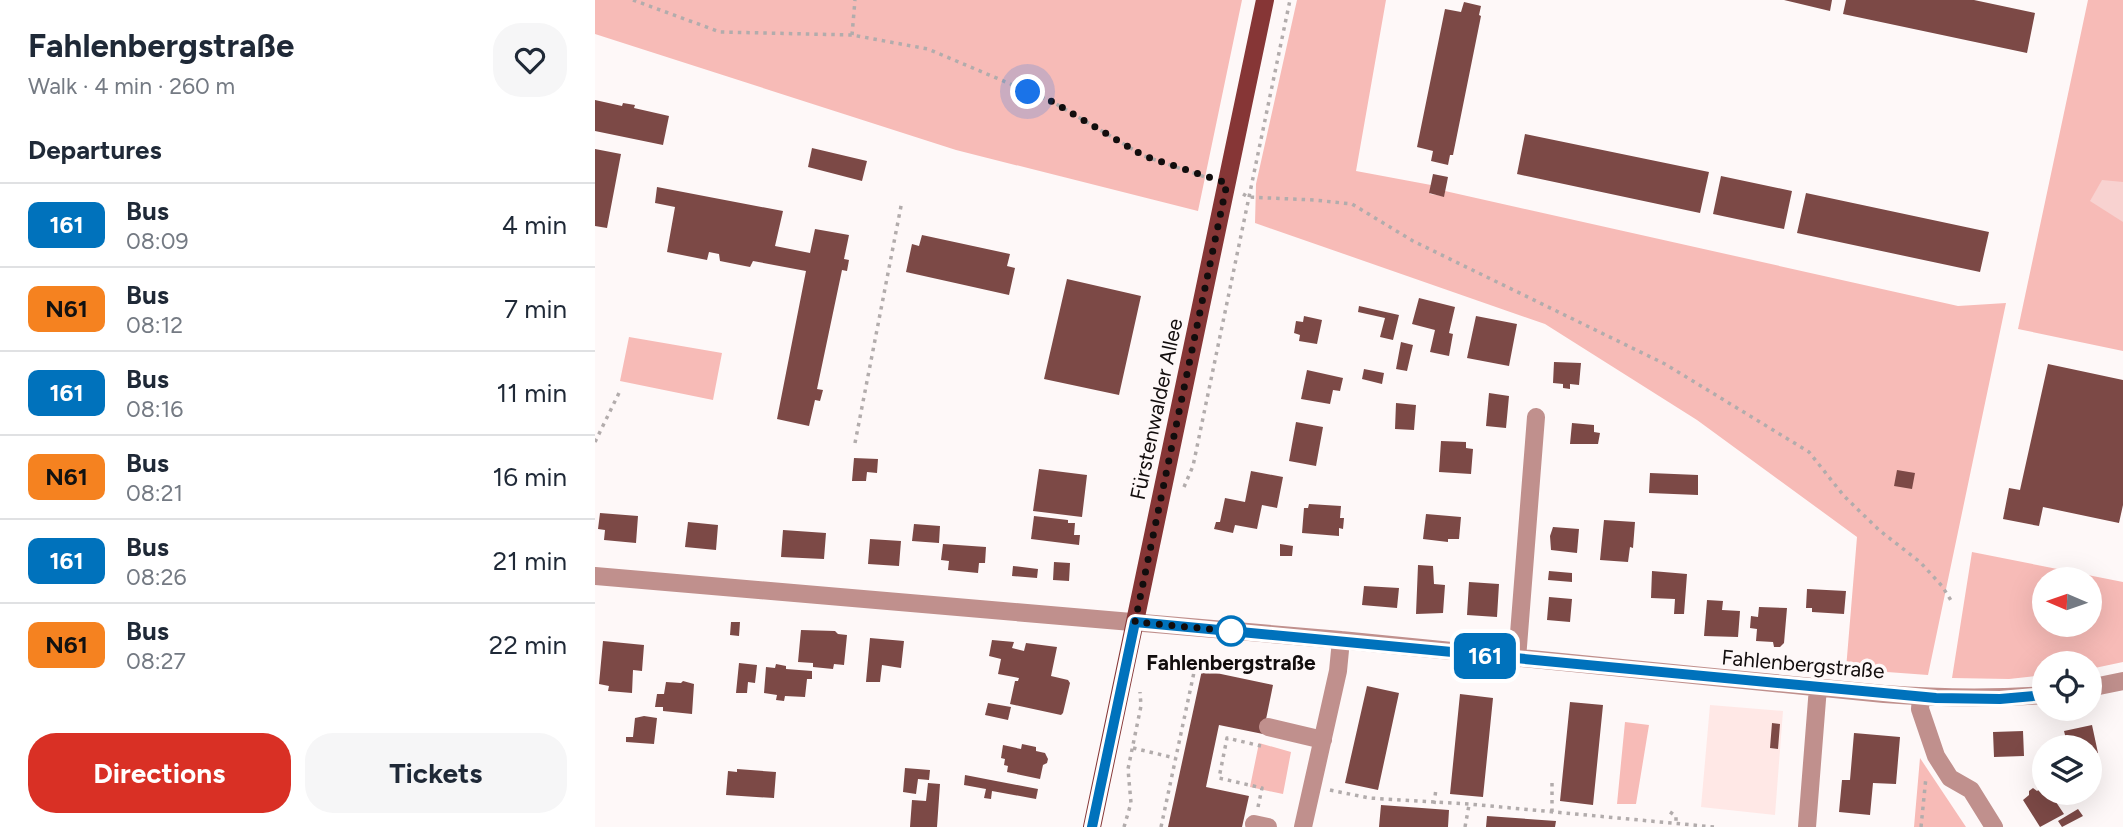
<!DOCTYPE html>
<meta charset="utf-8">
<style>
body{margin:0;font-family:Figtree,sans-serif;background:#f6f6f7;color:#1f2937;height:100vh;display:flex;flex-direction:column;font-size:26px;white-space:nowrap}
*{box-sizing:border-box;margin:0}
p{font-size:23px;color:#747a83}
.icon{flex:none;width:38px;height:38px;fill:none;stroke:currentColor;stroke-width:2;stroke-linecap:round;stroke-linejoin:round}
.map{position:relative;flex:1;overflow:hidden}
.panel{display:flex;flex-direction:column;background:#fff;width:595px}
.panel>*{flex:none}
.badge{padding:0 14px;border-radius:10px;font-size:24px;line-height:46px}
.needle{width:46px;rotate:272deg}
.controls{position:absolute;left:1437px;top:567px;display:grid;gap:14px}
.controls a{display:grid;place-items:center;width:70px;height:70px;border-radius:50%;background:#fff;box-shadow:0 7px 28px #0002;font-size:35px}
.you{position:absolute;width:35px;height:35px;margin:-18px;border:5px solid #fff;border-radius:50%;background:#1a73e8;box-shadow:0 0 0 10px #1a73e833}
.map>.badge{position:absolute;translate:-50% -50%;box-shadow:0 0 0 4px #fff}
h2{padding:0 28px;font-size:26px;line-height:63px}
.round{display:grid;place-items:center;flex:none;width:74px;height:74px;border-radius:28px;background:#f6f6f7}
.overview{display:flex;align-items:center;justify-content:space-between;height:119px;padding:0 28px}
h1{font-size:33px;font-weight:700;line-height:52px}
.action{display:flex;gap:14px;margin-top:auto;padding:14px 28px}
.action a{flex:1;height:80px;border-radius:28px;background:#d93025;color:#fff;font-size:28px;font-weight:700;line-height:80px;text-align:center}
.action a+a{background:#f6f6f7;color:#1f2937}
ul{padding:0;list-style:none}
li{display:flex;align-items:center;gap:21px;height:84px;padding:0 28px;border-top:2px solid #e0e1e3}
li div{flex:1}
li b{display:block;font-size:26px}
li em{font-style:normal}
li .badge{min-width:77px;font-weight:700;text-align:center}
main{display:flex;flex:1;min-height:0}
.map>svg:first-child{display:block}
.built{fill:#ffe8e6}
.green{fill:#f7bbb7;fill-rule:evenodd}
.water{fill:#f8d2d0}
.building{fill:#7c4946}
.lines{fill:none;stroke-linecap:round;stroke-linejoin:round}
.path{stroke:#b2acac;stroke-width:3.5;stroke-dasharray:3.5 5;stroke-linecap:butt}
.minor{stroke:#c0908d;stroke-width:18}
.major{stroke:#863636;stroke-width:18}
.line-casing{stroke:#fff;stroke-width:16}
.line{stroke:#0072bc;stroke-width:10}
.walk{stroke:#120d0d;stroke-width:7;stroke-dasharray:0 12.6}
.stop-dot{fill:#fff;stroke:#0072bc;stroke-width:3.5}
.labels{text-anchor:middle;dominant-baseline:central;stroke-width:7;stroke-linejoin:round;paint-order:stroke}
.street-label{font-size:21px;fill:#120d0d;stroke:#fef8f8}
.stop-label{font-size:21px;font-weight:bold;fill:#120d0d;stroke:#fef8f8}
</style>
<main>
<section class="panel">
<div class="overview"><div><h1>Fahlenbergstraße</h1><p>Walk · 4 min · 260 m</p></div><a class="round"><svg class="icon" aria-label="heart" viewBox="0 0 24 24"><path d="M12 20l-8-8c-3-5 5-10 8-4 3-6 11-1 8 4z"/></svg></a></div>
<h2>Departures</h2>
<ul>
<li><span class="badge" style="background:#0072bc;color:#fff">161</span><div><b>Bus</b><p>08:09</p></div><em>4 min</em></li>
<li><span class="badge" style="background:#f58220;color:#111">N61</span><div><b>Bus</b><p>08:12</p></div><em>7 min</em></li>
<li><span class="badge" style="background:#0072bc;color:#fff">161</span><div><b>Bus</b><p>08:16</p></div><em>11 min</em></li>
<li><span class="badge" style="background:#f58220;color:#111">N61</span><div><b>Bus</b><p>08:21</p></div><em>16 min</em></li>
<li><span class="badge" style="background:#0072bc;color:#fff">161</span><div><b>Bus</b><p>08:26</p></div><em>21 min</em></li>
<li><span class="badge" style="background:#f58220;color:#111">N61</span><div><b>Bus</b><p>08:27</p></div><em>22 min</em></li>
</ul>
<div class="action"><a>Directions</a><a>Tickets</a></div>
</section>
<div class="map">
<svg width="1528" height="827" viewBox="0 0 1528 827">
<rect width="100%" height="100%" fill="#fef8f8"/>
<path class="built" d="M 1115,705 L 1188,711 L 1180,815 L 1106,807 Z"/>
<path class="green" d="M 0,0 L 647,0 L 603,211 L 361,150 L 0,34 Z
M 702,0 L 791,0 L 761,171 L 836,185 L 835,194 L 849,196 L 850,191 L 1363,306 L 1411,303 L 1333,675 L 1251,669 L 1262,537 L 1102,420 L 950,324 L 660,223 L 661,184 Z
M 1493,0 L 1528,0 L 1528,351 L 1423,329 Z
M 34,337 L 127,353 L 118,400 L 25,381 Z
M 1377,552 L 1528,582 L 1528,662 L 1495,669 L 1494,663 L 1449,663 L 1449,675 L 1414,679 L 1357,678 ZM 1449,579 L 1494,579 L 1494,625 L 1449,625 Z
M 1030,722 L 1054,725 L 1041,804 L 1022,804 Z
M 664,743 L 696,752 L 688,794 L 655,787 Z
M 1325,758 L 1371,827 L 1319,827 Z"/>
<path class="water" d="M 1507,180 L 1528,182 L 1528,222 L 1495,201 Z"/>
<path class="building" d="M 1189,0 L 1237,0 L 1235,11 Z
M 1251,0 L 1379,0 L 1440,13 L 1432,53 L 1248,14 Z
M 869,2 L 886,6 L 884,15 L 886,16 L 858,155 L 855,155 L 853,165 L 836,161 L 838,151 L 822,147 L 850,9 L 866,12 Z
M 0,100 L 27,106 L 28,103 L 40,105 L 39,108 L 74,116 L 68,145 L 0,131 Z
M 930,134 L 1114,172 L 1105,213 L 922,174 Z
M 217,148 L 272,161 L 267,181 L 213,167 Z
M 0,149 L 26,154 L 12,228 L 0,226 Z
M 838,174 L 853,177 L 849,197 L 834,193 Z
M 1126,176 L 1197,191 L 1189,229 L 1118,214 Z
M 62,187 L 188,211 L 180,246 L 215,253 L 220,229 L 254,235 L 249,259 L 254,260 L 252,271 L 247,270 L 222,389 L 228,390 L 225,401 L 220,400 L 214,426 L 182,419 L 211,271 L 158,261 L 155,267 L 125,261 L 124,254 L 114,252 L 112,260 L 72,252 L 80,207 L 60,203 Z
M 1211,193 L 1394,232 L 1385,272 L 1202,233 Z
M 327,235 L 415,254 L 412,266 L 420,268 L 414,295 L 311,272 L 317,244 L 324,246 Z
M 472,279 L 546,296 L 524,395 L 449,379 Z
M 824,298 L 860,307 L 854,333 L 858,334 L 854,356 L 835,352 L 840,330 L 817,324 Z
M 764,306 L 804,315 L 798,340 L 785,337 L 790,318 L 763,312 Z
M 709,316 L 727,320 L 722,344 L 704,341 L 705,335 L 699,333 L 701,321 L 708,322 Z
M 881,316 L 922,324 L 914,366 L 872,358 Z
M 806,342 L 818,345 L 812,371 L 801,369 Z
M 959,362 L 986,363 L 984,385 L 975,384 L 975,389 L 968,388 L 968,384 L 958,383 Z
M 1453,364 L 1528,380 L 1528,505 L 1524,523 L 1448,507 L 1444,526 L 1408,519 L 1414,488 L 1425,490 Z
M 769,369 L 789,373 L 787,384 L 767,379 Z
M 712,370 L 748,378 L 745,391 L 738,390 L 735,404 L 706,399 Z
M 894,393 L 914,396 L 911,428 L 891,426 Z
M 801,403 L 821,405 L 819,430 L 800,429 Z
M 701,422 L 728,427 L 721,466 L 694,461 Z
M 977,423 L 999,425 L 999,432 L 1005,433 L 1003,444 L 975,444 Z
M 846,441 L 871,442 L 871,448 L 878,449 L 876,474 L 844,472 Z
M 259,458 L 283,459 L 282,473 L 272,472 L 271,481 L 257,481 Z
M 444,469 L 492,475 L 487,517 L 438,511 Z
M 1302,470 L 1320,473 L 1317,489 L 1299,486 Z
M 656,471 L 688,477 L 682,508 L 667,505 L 662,529 L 640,525 L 638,533 L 619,529 L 621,522 L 625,522 L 630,498 L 650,502 Z
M 1055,473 L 1103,475 L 1103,495 L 1054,493 Z
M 714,504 L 746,506 L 745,518 L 749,518 L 748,529 L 744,528 L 744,536 L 707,533 L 709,508 L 713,508 Z
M 5,513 L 43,516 L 41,543 L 9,540 L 10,530 L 3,529 Z
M 831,514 L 866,517 L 864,539 L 853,539 L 853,542 L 828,539 Z
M 439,516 L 473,520 L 473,523 L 480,523 L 479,535 L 485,535 L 484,545 L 436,539 Z
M 1009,520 L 1040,522 L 1038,548 L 1035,547 L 1033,562 L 1005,560 Z
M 93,522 L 123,525 L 121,550 L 90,547 Z
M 319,524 L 345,526 L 344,543 L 317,541 Z
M 958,527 L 984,529 L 982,553 L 956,550 L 955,536 Z
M 188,530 L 231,533 L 229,559 L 186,557 Z
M 275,539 L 306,541 L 304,566 L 273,564 Z
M 348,544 L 391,547 L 390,563 L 384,563 L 383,573 L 353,570 L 354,561 L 346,560 Z
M 685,544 L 698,546 L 697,556 L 685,556 Z
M 459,562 L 475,563 L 474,581 L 458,580 Z
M 823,565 L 838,566 L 839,584 L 850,585 L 848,613 L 821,614 Z
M 418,566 L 443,569 L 442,578 L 417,576 Z
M 954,571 L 977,573 L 977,582 L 953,580 Z
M 1057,571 L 1092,574 L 1089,614 L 1079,614 L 1080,599 L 1056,598 Z
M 874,582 L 904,584 L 902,617 L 872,615 Z
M 769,586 L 804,588 L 802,608 L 767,605 Z
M 1212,589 L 1251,591 L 1249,614 L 1217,612 L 1217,608 L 1211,608 Z
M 954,597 L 977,599 L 975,622 L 952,620 Z
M 1112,600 L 1128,601 L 1127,610 L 1145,611 L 1143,637 L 1109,636 Z
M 1164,607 L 1192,608 L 1189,643 L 1185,647 L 1179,647 L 1178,642 L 1161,641 L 1162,629 L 1155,628 L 1156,616 L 1163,617 Z
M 136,622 L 145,622 L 144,636 L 135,635 Z
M 206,630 L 240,631 L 243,634 L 252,635 L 249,665 L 239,664 L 238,669 L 218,667 L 218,663 L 203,662 Z
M 275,638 L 309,641 L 306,668 L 287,665 L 285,682 L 271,682 Z
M 397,640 L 419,642 L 417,648 L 429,651 L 431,643 L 462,647 L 456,676 L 473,680 L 475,683 L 468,713 L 466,715 L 415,704 L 420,681 L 423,681 L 424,678 L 403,674 L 406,659 L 394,656 Z
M 8,641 L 49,645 L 47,671 L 38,670 L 37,693 L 13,691 L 14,686 L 4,684 Z
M 144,663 L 162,665 L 160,683 L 153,682 L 152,693 L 141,693 Z
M 181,664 L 191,666 L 191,669 L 217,671 L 217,679 L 212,679 L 210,697 L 190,696 L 189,701 L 181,700 L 182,695 L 169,693 L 171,667 L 180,668 Z
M 607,670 L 678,685 L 668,734 L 624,725 L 611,787 L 654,796 L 647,827 L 573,827 Z
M 88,681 L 99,684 L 97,714 L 68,711 L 68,707 L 60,707 L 62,694 L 69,694 L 71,682 L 86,683 Z
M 772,686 L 804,693 L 783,790 L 750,783 Z
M 865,694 L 898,698 L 888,797 L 855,794 Z
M 975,702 L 1008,705 L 998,805 L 965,801 Z
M 393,703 L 416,707 L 413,720 L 390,715 Z
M 49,716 L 62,718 L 59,744 L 31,742 L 31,737 L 38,737 L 40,718 Z
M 1177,723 L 1185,724 L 1183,749 L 1175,748 Z
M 1497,725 L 1503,753 L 1494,755 L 1494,747 L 1473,747 L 1469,731 Z
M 1428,731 L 1429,756 L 1399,757 L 1398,732 Z
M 1259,733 L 1305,737 L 1301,784 L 1278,783 L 1275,815 L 1244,812 L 1247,780 L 1255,780 Z
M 427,744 L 441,747 L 441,751 L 450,753 L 453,759 L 452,763 L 448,765 L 445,779 L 412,772 L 413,766 L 409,765 L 410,759 L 406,758 L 408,745 L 426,749 Z
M 310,768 L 335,770 L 334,780 L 323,779 L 321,794 L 308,792 Z
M 142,769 L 181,772 L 179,798 L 131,795 L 133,771 L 142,772 Z
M 370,775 L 443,789 L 441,799 L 397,791 L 396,799 L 389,798 L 391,789 L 369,785 Z
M 333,783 L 345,784 L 342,827 L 315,827 L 317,800 L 331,801 Z
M 1449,786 L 1449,793 L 1455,793 L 1469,814 L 1445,827 L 1428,800 L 1434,795 L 1434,791 L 1438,788 L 1442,791 Z
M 786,805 L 854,810 L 853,827 L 784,827 Z
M 1483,809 L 1488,816 L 1467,827 L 1463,821 Z
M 892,816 L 961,821 L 960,827 L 891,827 Z"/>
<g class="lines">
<path class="path" d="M 38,0 L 125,32 L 257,35 L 333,49 L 458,102 L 549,156 L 616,179
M 257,35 L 260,0
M 648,194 L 653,197 L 719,200 L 757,204 L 818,241 L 1070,364 L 1214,452 L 1249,496 L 1284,530 L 1325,562 L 1347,586 L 1357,602
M 0,442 L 24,393
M 260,443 L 307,201
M 589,487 L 598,466 L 695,0
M 538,748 L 580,758
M 735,790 L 774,798 L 874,804 L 1119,827
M 839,804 L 841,789
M 663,807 L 667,788 L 624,778 L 632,738 L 666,746
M 957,812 L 957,782
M 1075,812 L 1081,816 L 1081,823
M 529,827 L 536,803 L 533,769 L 546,706 L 545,692
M 566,827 L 601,663 L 573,658
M 870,827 L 874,805
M 1326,827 L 1331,777"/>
<path class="minor" d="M 0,576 L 746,640 L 1289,694 C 1343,698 1395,699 1449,695
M 922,659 L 941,417
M 1494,688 L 1528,681
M 1326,697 L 1325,709 L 1341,756 L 1355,778 L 1376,790 L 1399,827
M 673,727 L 728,740
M 659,824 L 673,827
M 708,827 L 743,671 L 746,640
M 1212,827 L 1223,687"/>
<path class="major" d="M 497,827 L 670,0"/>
</g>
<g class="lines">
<defs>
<path id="line" d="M 497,827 L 540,622 L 1341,698 L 1405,699 L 1449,695"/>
</defs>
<use href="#line" class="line-casing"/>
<use href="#line" class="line"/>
<path class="walk" d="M 433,92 L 458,102 L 549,156 L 632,183 L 540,622 L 636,631"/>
</g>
<circle class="stop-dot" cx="636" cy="631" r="14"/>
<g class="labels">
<g class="street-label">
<text transform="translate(561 409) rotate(-78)">Fürstenwalder Allee</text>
<text transform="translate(1208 664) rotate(5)">Fahlenbergstraße</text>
</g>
<g class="stop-label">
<text x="636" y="662">Fahlenbergstraße</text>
</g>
</g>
</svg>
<div class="controls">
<a><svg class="needle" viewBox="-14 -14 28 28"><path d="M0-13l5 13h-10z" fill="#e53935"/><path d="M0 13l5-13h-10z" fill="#747a83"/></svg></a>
<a><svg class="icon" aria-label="locate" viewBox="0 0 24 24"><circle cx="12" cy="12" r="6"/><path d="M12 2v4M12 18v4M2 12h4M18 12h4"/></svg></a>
<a><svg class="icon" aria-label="layers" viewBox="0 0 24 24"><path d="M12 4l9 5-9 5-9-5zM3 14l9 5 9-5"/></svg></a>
</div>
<div class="you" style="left:433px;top:92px"></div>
<b class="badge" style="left:890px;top:656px;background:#0072bc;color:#fff">161</b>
</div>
</main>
